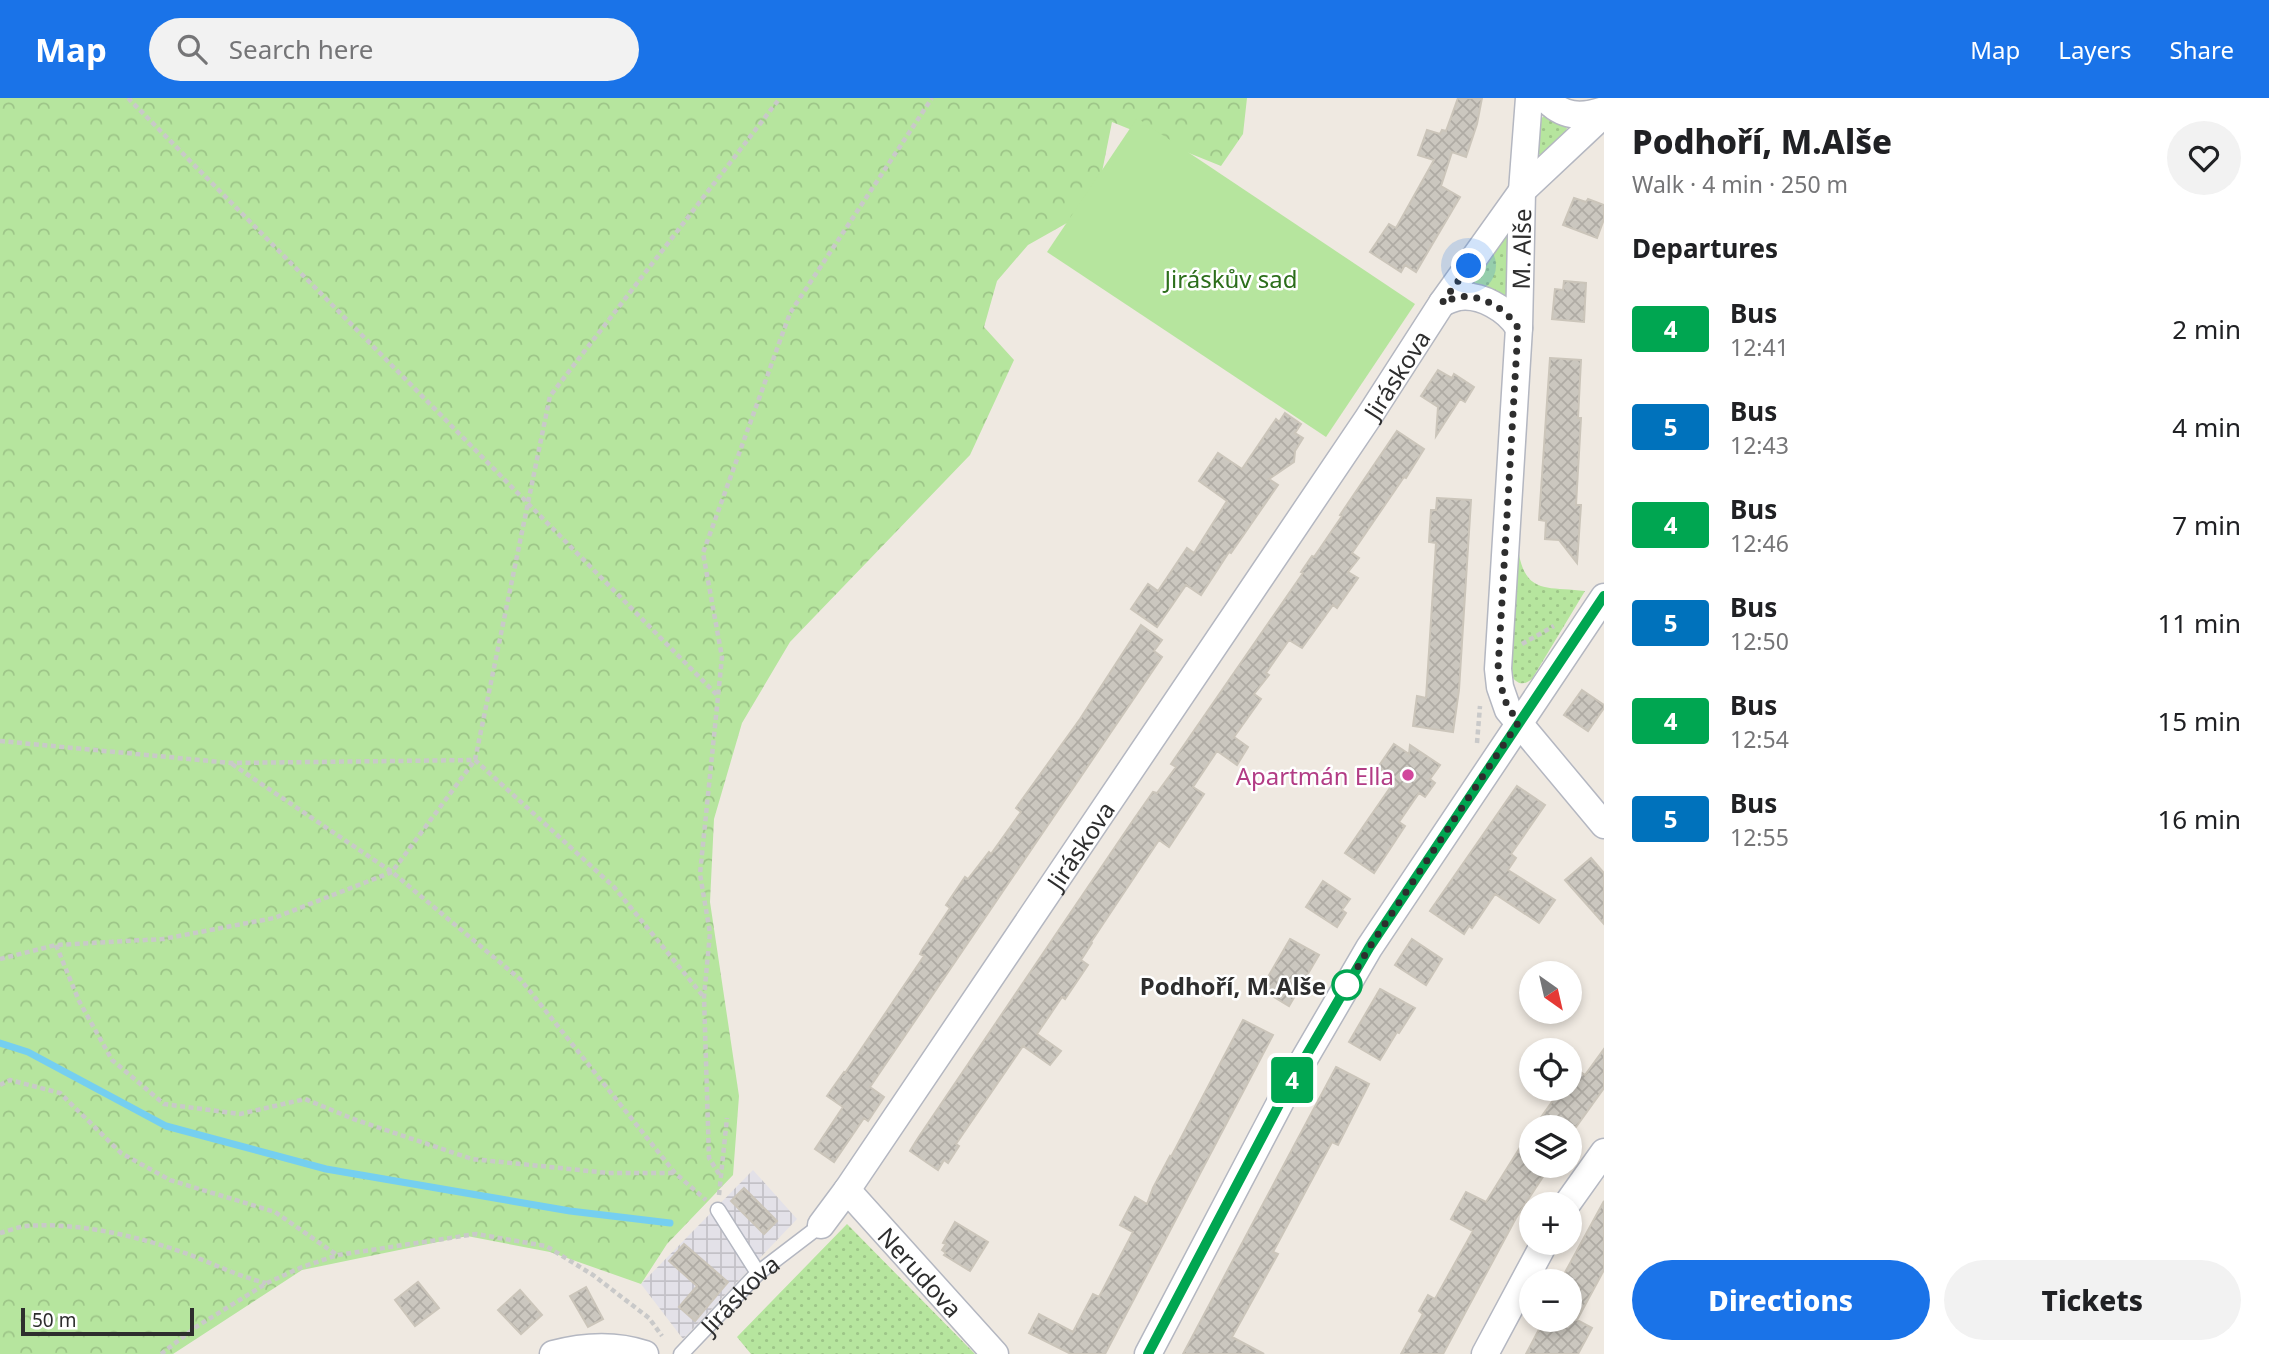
<!DOCTYPE html>
<meta charset="utf-8">
<style>
body{margin:0;font-family:"Noto Sans",sans-serif;background:#f2f2f2;color:#202124;height:100vh;display:flex;flex-direction:column;font-size:26px;white-space:nowrap}
*{box-sizing:border-box;margin:0}
p{font-size:23px;color:#757577}
.icon{flex:none;width:38px;height:38px;fill:none;stroke:currentColor;stroke-width:2;stroke-linecap:round;stroke-linejoin:round}
.map{position:relative;flex:1;overflow:hidden}
.details{display:flex;flex-direction:column;background:#fff;width:665px}
.details>*{flex:none}
.badge{padding:0 14px;border-radius:5px;font-size:24px;line-height:46px}
.needle{width:46px;rotate:146deg}
.tools{position:absolute;left:1519px;top:863px;display:grid;gap:14px}
.tools a{display:grid;place-items:center;width:63px;height:63px;border-radius:50%;background:#fff;box-shadow:0 4px 10px #0003;font-size:35px}
.scale{position:absolute;left:21px;bottom:18px;width:173px;box-sizing:border-box;padding-left:7px;border:4px solid #2e2e2e;border-top:0;font-size:19px;line-height:24px;white-space:nowrap;color:#2e2e2e;-webkit-text-stroke:5px #fff;paint-order:stroke}
.you{position:absolute;width:35px;height:35px;margin:-18px;border:5px solid #fff;border-radius:50%;background:#1a73e8;box-shadow:0 0 0 10px #1a73e833}
.map>.badge{position:absolute;translate:-50% -50%;box-shadow:0 0 0 4px #fff}
h2{padding:0 28px;font-size:26px;line-height:63px}
.round{display:grid;place-items:center;flex:none;width:74px;height:74px;border-radius:37px;background:#f2f2f2}
.head{display:flex;align-items:center;justify-content:space-between;height:119px;padding:0 28px}
h1{font-size:33px;font-weight:800;line-height:52px}
.cta{display:flex;gap:14px;margin-top:auto;padding:14px 28px}
.cta a{flex:1;height:80px;border-radius:42px;background:#1a73e8;color:#fff;font-size:28px;font-weight:800;line-height:80px;text-align:center}
.cta a+a{background:#f2f2f2;color:#202124}
ul{padding:0;list-style:none}
li{display:flex;align-items:center;gap:21px;height:98px;padding:0 28px}
li div{flex:1}
li b{display:block;font-size:26px}
li em{font-style:normal}
li .badge{min-width:77px;font-weight:700;text-align:center}
header{display:flex;align-items:center;gap:42px;box-sizing:border-box;height:98px;padding:0 35px;background:#1a73e8;color:#fff}
header strong{font-size:33px}
nav{display:flex;gap:38px;margin-inline-start:auto;font-size:24px}
.search{width:490px;height:63px;background:#f2f2f2;display:flex;align-items:center;gap:18px;box-sizing:border-box;padding:0 24px;border-radius:38px;color:#757577;font-size:26px}
main{display:flex;flex:1;min-height:0}
.map>svg:first-child{display:block}
.industrial{fill:url(#industrial-grid)}
.grass{fill:url(#grass-dots)}
.forest{fill:url(#forest-crowns)}
.garden{fill:#b6e59e}
.lines{fill:none;stroke-linecap:round;stroke-linejoin:round}
.stream{stroke:#75cff0;stroke-width:7}
.building{fill:url(#building-cross-hatch);stroke:#cbc5ba;stroke-width:2}
.service-casing{stroke:#b4b7c1;stroke-width:17}
.minor-casing{stroke:#b4b7c1;stroke-width:29}
.path{stroke:#c9c9c9;stroke-width:4.5;stroke-dasharray:5 3.5;stroke-linecap:butt}
.service{stroke:#fff;stroke-width:14}
.minor{stroke:#fff;stroke-width:26}
.line-casing{stroke:#fff;stroke-width:16}
.line{stroke:#00a651;stroke-width:10}
.walk{stroke:#2e2e2e;stroke-width:7;stroke-dasharray:0 12.6}
.hotel-dot{fill:#d1479c;stroke:#fff;stroke-width:2.5}
.stop-dot{fill:#fff;stroke:#00a651;stroke-width:3.5}
.labels{text-anchor:middle;dominant-baseline:central;stroke-width:5;stroke-linejoin:round;paint-order:stroke}
.street-label{font-size:24px;fill:#2e2e2e;stroke:#fff}
.park-label{font-size:24px;fill:#2c6e1b;stroke:#fff}
.hotel-label{font-size:24px;fill:#b23c85;stroke:#fff;text-anchor:end}
.stop-label{font-size:24px;font-weight:bold;fill:#2e2e2e;stroke:#fff;text-anchor:end}
</style>
<header>
<strong>Map</strong>
<div class="search"><svg class="icon" aria-label="search" viewBox="0 0 24 24"><circle cx="10" cy="10" r="6"/><path d="M15 15l6 6"/></svg>Search here</div>
<nav><a>Map</a><a>Layers</a><a>Share</a></nav>
</header>
<main>
<div class="map">
<svg width="1604" height="1256" viewBox="0 0 1604 1256">
<defs>
<pattern id="industrial-grid" width="8" height="8" patternUnits="userSpaceOnUse" patternTransform="scale(1.75)"><rect width="8" height="8" fill="#e3e1e8"/><path d="M0 4h8M4 0v8" fill="none" stroke="#c3c1c7"/></pattern>
<pattern id="grass-dots" width="8" height="8" patternUnits="userSpaceOnUse" patternTransform="scale(1.75)"><rect width="8" height="8" fill="#b6e59e"/><path d="M2 2h.1M6 6h.1" fill="none" stroke="#9dc588" stroke-width="1.8" stroke-linecap="round"/></pattern>
<pattern id="forest-crowns" width="20" height="18" patternUnits="userSpaceOnUse" patternTransform="scale(1.75)"><rect width="20" height="18" fill="#b6e59e"/><path d="M2 6a3 3 0 1 1 6 0M12 15a3 3 0 1 1 6 0" fill="none" stroke="#9dc588"/></pattern>
<pattern id="building-cross-hatch" width="8" height="8" patternUnits="userSpaceOnUse" patternTransform="scale(1.75)"><rect width="8" height="8" fill="#cbc7bf"/><path d="M0 0l8 8M0 8l8-8" fill="none" stroke="#afaba4"/></pattern>
</defs>
<rect width="100%" height="100%" fill="#efe9e1"/>
<path class="industrial" d="M 753,1072 L 797,1121 L 683,1241 L 641,1186 Z"/>
<path class="grass" d="M 1546,17 L 1567,30 L 1566,33 L 1545,57 L 1541,58 L 1537,54 L 1540,21 Z
M 1509,130 L 1507,202 L 1481,188 L 1470,185 Z
M 1518,451 C 1525,498 1548,488 1585,493 L 1532,581 C 1522,589 1516,585 1510,576 Z
M 847,1126 L 975,1256 L 751,1256 L 737,1239 Z"/>
<path class="forest" d="M 0,0 L 1247,0 L 1243,36 L 1221,68 L 1112,24 L 1101,79 L 1074,121 L 1028,147 L 997,183 L 984,229 L 1014,262 L 970,357 L 790,544 L 742,625 L 714,721 L 710,804 L 739,998 L 733,1077 L 667,1146 L 641,1186 L 550,1154 L 467,1138 L 302,1172 L 173,1256 L 0,1256 Z"/>
<path class="garden" d="M 1137,20 L 1415,206 L 1326,339 L 1047,154 Z"/>
<g class="lines">
<path class="stream" d="M 0,945 L 28,954 L 166,1028 L 326,1071 L 570,1113 L 670,1125"/>
</g>
<path class="building" d="M 1458,0 L 1482,0 L 1477,26 L 1466,59 L 1452,54 L 1441,88 L 1460,99 L 1416,174 L 1405,167 L 1401,174 L 1370,154 L 1389,126 L 1396,130 L 1434,62 L 1418,57 L 1427,32 L 1440,36 L 1442,32 L 1446,33 Z
M 1574,100 L 1586,104 L 1588,101 L 1604,107 L 1604,121 L 1597,140 L 1563,127 Z
M 1564,183 L 1586,185 L 1584,224 L 1552,221 L 1555,191 L 1563,192 Z
M 1550,260 L 1581,262 L 1578,320 L 1581,320 L 1576,407 L 1581,407 L 1577,465 L 1559,442 L 1545,441 L 1546,423 L 1539,422 Z
M 1438,272 L 1452,280 L 1454,276 L 1474,289 L 1465,304 L 1460,301 L 1436,338 L 1438,309 L 1421,298 Z
M 1285,315 L 1301,326 L 1295,335 L 1303,340 L 1295,353 L 1294,364 L 1269,381 L 1278,387 L 1231,455 L 1229,454 L 1201,497 L 1186,487 L 1157,529 L 1131,511 L 1148,486 L 1158,493 L 1187,450 L 1194,455 L 1227,403 L 1199,383 L 1218,355 L 1242,371 L 1276,321 L 1279,324 Z
M 1397,333 L 1424,351 L 1406,380 L 1404,379 L 1352,455 L 1359,460 L 1348,474 L 1358,480 L 1337,510 L 1333,507 L 1302,550 L 1289,542 L 1266,575 L 1269,577 L 1254,596 L 1261,601 L 1234,639 L 1248,649 L 1237,667 L 1217,653 L 1193,689 L 1204,696 L 1169,749 L 1159,742 L 1091,844 L 1092,845 L 1081,862 L 1088,867 L 1065,901 L 1062,899 L 1037,936 L 1061,953 L 1050,967 L 1023,948 L 956,1046 L 959,1048 L 948,1065 L 944,1062 L 938,1072 L 910,1053 L 918,1040 L 1134,721 L 1153,694 L 1157,695 L 1176,669 L 1171,666 L 1303,475 L 1301,474 L 1312,458 L 1314,459 L 1342,418 L 1340,417 Z
M 1437,400 L 1471,402 L 1459,592 L 1453,634 L 1413,628 L 1417,598 L 1426,600 L 1436,445 L 1429,444 L 1431,412 L 1436,412 Z
M 1141,527 L 1162,542 L 1154,553 L 1162,559 L 870,989 L 884,999 L 868,1023 L 864,1020 L 834,1064 L 815,1051 L 843,1009 L 827,998 L 844,974 L 845,975 L 924,858 L 920,856 L 922,852 L 950,810 L 946,807 L 965,779 L 968,781 L 989,754 L 991,756 L 1021,714 L 1016,710 L 1080,621 Z
M 1582,592 L 1604,607 L 1604,610 L 1588,633 L 1564,617 Z
M 1394,646 L 1409,656 L 1410,647 L 1440,667 L 1430,681 L 1435,685 L 1425,699 L 1419,695 L 1399,724 L 1405,728 L 1374,775 L 1345,755 L 1394,684 L 1376,672 Z
M 1517,688 L 1545,707 L 1511,756 L 1516,760 L 1508,772 L 1555,802 L 1539,825 L 1495,796 L 1472,830 L 1469,828 L 1464,836 L 1430,813 Z
M 1591,760 L 1604,775 L 1604,826 L 1565,782 Z
M 1323,783 L 1350,801 L 1342,812 L 1346,815 L 1337,829 L 1306,809 Z
M 1290,841 L 1319,857 L 1289,908 L 1261,891 Z
M 1412,841 L 1442,861 L 1426,887 L 1395,867 Z
M 1380,891 L 1415,910 L 1399,935 L 1397,934 L 1380,962 L 1349,944 Z
M 1243,922 L 1273,937 L 1105,1256 L 1071,1256 L 1029,1235 L 1039,1216 L 1073,1234 L 1093,1196 L 1099,1199 L 1133,1134 L 1120,1127 L 1135,1099 L 1147,1106 L 1153,1090 L 1170,1058 L 1171,1059 Z
M 1604,951 L 1604,990 L 1576,1029 L 1534,1029 L 1562,990 L 1570,990 L 1570,980 L 1576,971 L 1585,977 Z
M 1336,969 L 1369,986 L 1338,1047 L 1332,1044 L 1273,1154 L 1278,1156 L 1232,1239 L 1264,1256 L 1183,1256 Z
M 1531,1032 L 1531,1068 L 1536,1068 L 1546,1074 L 1516,1120 L 1443,1256 L 1401,1256 L 1423,1216 L 1419,1213 L 1428,1197 L 1435,1201 L 1473,1133 L 1451,1121 L 1466,1094 L 1486,1104 Z
M 744,1090 L 777,1123 L 764,1136 L 731,1103 Z
M 1604,1103 L 1604,1172 L 1577,1222 L 1592,1230 L 1578,1256 L 1526,1256 L 1544,1222 L 1570,1222 L 1570,1183 L 1562,1180 Z
M 955,1124 L 988,1144 L 970,1173 L 944,1157 L 946,1155 L 942,1152 L 946,1146 L 943,1145 Z
M 684,1146 L 728,1184 L 695,1223 L 679,1209 L 697,1188 L 669,1163 Z
M 418,1184 L 439,1210 L 415,1228 L 395,1202 Z
M 586,1189 L 603,1221 L 588,1229 L 570,1198 Z
M 520,1192 L 542,1217 L 521,1236 L 498,1212 Z"/>
<g class="lines">
<defs>
<g id="service">
<path d="M 718,1112 L 758,1175"/>
<path id="s1" d="M 681,1256 L 758,1175 L 821,1127"/>
</g>
<g id="minor">
<path d="M 1529,0 L 1522,93 L 1519,230 L 1498,571 L 1500,589 L 1508,612 L 1604,727"/>
<path d="M 1545,0 C 1562,19 1581,20 1604,12"/>
<path d="M 1442,205 C 1447,203 1453,200 1459,199 C 1481,196 1507,211 1519,230"/>
<path id="s2" d="M 847,1092 L 995,1256"/>
<path d="M 1567,1106 L 1604,1054"/>
<path id="s3" d="M 821,1127 L 847,1092 L 1368,320 L 1442,205 L 1522,93 L 1604,16"/>
<path d="M 553,1256 C 583,1248 615,1246 645,1256"/>
<path d="M 1148,1256 L 1292,982 L 1369,850 L 1604,499"/>
<path d="M 1485,1256 L 1545,1144"/>
</g>
</defs>
<use href="#service" class="service-casing"/>
<use href="#minor" class="minor-casing"/>
<path class="path" d="M 128,0 L 717,597
M 1522,546 L 1554,528
M 0,643 L 231,665 L 475,662 L 614,789 L 703,898
M 1477,645 L 1480,608
M 232,666 L 392,774 L 521,882 L 675,1075 L 706,1102
M 56,847 L 79,903 L 112,962 L 164,1006 L 240,1016 L 305,1001 L 356,1022 L 472,1061 L 608,1075 L 675,1075
M 0,861 L 56,847 L 163,841 L 274,820 L 392,774 L 475,662 L 550,298 L 780,0
M 0,987 L 10,982 L 60,995 L 121,1055 L 170,1082 L 275,1114 L 337,1157
M 719,1076 L 709,1060 L 704,899 L 710,835 L 700,776 L 722,559 L 703,455 L 790,215 L 932,0
M 719,1097 L 727,1020
M 0,1135 C 8,1133 18,1129 26,1128 C 78,1124 137,1138 185,1155 C 212,1165 237,1178 266,1185
M 161,1256 L 196,1229 L 267,1185 L 302,1169 L 338,1157 L 476,1136 L 546,1148 L 593,1177 L 649,1220 L 662,1238"/>
<use href="#service" class="service"/>
<use href="#minor" class="minor"/>
</g>
<g class="lines">
<defs>
<path id="line" d="M 1148,1256 L 1292,982 L 1369,850 L 1604,498"/>
</defs>
<use href="#line" class="line-casing"/>
<use href="#line" class="line"/>
<path class="walk" d="M 1347,887 L 1343,894 L 1369,850 L 1518,625 L 1504,601 L 1498,571 L 1518,230 C 1507,211 1481,196 1459,199 C 1453,200 1447,203 1442,205 L 1469,168"/>
</g>
<circle class="hotel-dot" cx="1408" cy="677" r="7"/>
<circle class="stop-dot" cx="1347" cy="887" r="14"/>
<g class="labels">
<g class="street-label">
<text transform="translate(1521 151) rotate(-89)">M. Alše</text>
<text stroke="none"><textPath href="#s3" startOffset="1027">Jiráskova</textPath></text>
<text stroke="none"><textPath href="#s3" startOffset="460">Jiráskova</textPath></text>
<text stroke="none"><textPath href="#s2" startOffset="110">Nerudova</textPath></text>
<text stroke="none"><textPath href="#s1" startOffset="84">Jiráskova</textPath></text>
</g>
<g class="park-label">
<text x="1231" y="180">Jiráskův sad</text>
</g>
<g class="hotel-label">
<text x="1394" y="677">Apartmán Ella</text>
</g>
<g class="stop-label">
<text x="1326" y="887">Podhoří, M.Alše</text>
</g>
</g>
</svg>
<div class="tools">
<a><svg class="needle" viewBox="-14 -14 28 28"><path d="M0-13l5 13h-10z" fill="#e53935"/><path d="M0 13l5-13h-10z" fill="#757577"/></svg></a>
<a><svg class="icon" aria-label="locate" viewBox="0 0 24 24"><circle cx="12" cy="12" r="6"/><path d="M12 2v4M12 18v4M2 12h4M18 12h4"/></svg></a>
<a><svg class="icon" aria-label="layers" viewBox="0 0 24 24"><path d="M12 4l9 5-9 5-9-5zM3 14l9 5 9-5"/></svg></a>
<a>+</a>
<a>−</a>
</div>
<div class="scale">50 m</div>
<div class="you" style="left:1469px;top:168px"></div>
<b class="badge" style="left:1292px;top:982px;background:#00a651;color:#fff">4</b>
</div>
<section class="details">
<div class="head"><div><h1>Podhoří, M.Alše</h1><p>Walk · 4 min · 250 m</p></div><a class="round"><svg class="icon" aria-label="heart" viewBox="0 0 24 24"><path d="M12 20l-8-8c-3-5 5-10 8-4 3-6 11-1 8 4z"/></svg></a></div>
<h2>Departures</h2>
<ul>
<li><span class="badge" style="background:#00a651;color:#fff">4</span><div><b>Bus</b><p>12:41</p></div><em>2 min</em></li>
<li><span class="badge" style="background:#0072bc;color:#fff">5</span><div><b>Bus</b><p>12:43</p></div><em>4 min</em></li>
<li><span class="badge" style="background:#00a651;color:#fff">4</span><div><b>Bus</b><p>12:46</p></div><em>7 min</em></li>
<li><span class="badge" style="background:#0072bc;color:#fff">5</span><div><b>Bus</b><p>12:50</p></div><em>11 min</em></li>
<li><span class="badge" style="background:#00a651;color:#fff">4</span><div><b>Bus</b><p>12:54</p></div><em>15 min</em></li>
<li><span class="badge" style="background:#0072bc;color:#fff">5</span><div><b>Bus</b><p>12:55</p></div><em>16 min</em></li>
</ul>
<div class="cta"><a>Directions</a><a>Tickets</a></div>
</section>
</main>
